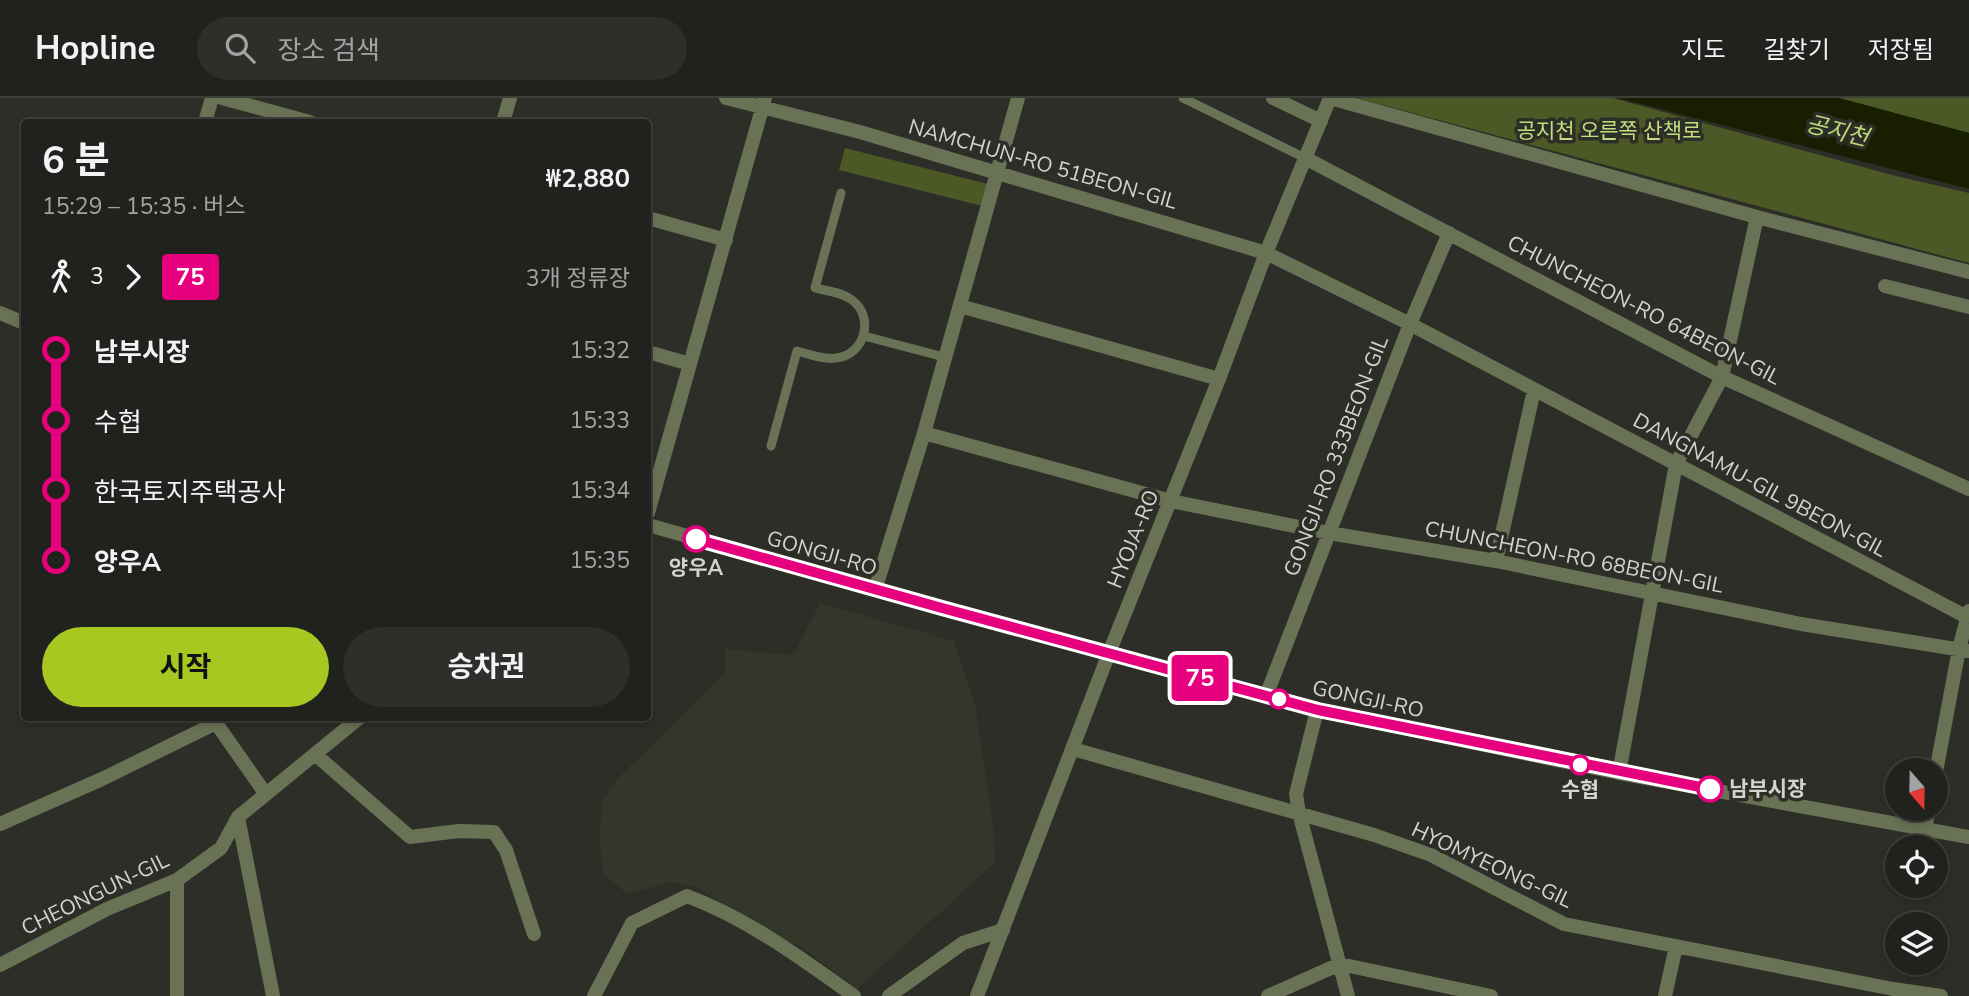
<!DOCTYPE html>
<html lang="ko">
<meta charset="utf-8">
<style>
body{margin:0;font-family:"Nunito Sans","Noto Sans KR",sans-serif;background:#2d2f2a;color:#f1f3f6;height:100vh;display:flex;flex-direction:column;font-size:26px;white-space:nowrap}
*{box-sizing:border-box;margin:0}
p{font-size:23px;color:#a2a4a4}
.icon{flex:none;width:38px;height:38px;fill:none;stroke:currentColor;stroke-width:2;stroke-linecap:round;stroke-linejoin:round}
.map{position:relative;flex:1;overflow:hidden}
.panel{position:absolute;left:21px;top:21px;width:630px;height:602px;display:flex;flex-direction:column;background:#21221d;border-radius:7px;box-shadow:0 4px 10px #0003,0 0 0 2px #3e3f3b}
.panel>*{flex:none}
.badge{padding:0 14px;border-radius:5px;font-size:24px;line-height:46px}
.needle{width:46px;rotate:160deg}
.tools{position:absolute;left:1885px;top:660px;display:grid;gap:14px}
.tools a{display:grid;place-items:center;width:63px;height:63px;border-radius:50%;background:#21221d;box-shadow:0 4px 10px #0003,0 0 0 2px #3e3f3b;font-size:35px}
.map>.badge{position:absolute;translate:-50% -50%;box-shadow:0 0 0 4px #fff}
.legs{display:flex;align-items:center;gap:10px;height:77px;padding:0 21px;font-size:23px}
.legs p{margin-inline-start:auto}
.overview{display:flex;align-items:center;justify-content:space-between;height:119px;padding:0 21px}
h1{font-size:38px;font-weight:700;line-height:52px}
.action{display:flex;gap:14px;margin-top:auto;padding:14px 21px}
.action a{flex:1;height:80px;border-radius:42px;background:#a6c820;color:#111;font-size:28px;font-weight:700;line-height:80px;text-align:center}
.action a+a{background:#2d2f2a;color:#f1f3f6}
ul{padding:0 21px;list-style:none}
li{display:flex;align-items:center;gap:24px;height:70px;font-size:26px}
li i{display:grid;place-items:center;width:10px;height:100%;margin:0 9px;background:currentColor}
li i::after{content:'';width:18px;height:18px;margin:-9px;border:5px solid;border-radius:50%;background:#21221d}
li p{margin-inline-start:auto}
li:first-child i{background:linear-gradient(#0000 50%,currentColor 0)}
li:last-child i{background:linear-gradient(currentColor 50%,#0000 0)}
header{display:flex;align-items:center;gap:42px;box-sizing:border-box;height:98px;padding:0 35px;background:#21221d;border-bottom:2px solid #3e3f3b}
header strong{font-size:33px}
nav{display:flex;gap:38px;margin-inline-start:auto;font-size:24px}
.search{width:490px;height:63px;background:#2d2f2a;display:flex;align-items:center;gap:18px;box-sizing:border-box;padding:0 24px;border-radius:38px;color:#a2a4a4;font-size:26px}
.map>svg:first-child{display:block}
.built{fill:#33372a}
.green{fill:#4c5825}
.water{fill:#171f00}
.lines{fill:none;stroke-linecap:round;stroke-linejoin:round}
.service{stroke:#6a7256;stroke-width:9}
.minor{stroke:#6a7256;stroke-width:14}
.tertiary{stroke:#6a7256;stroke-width:14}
.line-1-casing{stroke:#fff;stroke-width:16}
.line-1{stroke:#e6007e;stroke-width:10}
.stop-1-dot{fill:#fff;stroke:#e6007e;stroke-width:3.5}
.labels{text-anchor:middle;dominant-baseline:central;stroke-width:7;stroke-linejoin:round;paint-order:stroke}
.park-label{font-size:21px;fill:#c4de7d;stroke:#2c2e27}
.street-label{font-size:21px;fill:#d3d4d0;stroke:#2c2e27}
.stop-label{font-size:21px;font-weight:bold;fill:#d3d4d0;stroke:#2c2e27}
.water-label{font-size:23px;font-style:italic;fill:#c0d978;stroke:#2c2e27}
</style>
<header>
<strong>Hopline</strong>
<div class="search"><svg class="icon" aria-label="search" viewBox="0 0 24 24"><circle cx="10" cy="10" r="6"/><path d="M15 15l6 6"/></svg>장소 검색</div>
<nav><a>지도</a><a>길찾기</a><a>저장됨</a></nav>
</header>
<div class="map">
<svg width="1969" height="898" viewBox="0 0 1969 898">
<rect width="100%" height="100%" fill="#2c2e27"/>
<path class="built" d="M 820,505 L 954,543 L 975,606 L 993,726 L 995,764 L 857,891 L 800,848 L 772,838 L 697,789 L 670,784 L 627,796 L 604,776 L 599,744 L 602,703 L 617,681 L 725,575 L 725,551 L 793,557 Z"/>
<path class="green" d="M 1357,0 L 1613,0 L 1892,77 L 1969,95 L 1969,165 Z
M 1839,0 L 1969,0 L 1969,35 Z
M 845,50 L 988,86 L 982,108 L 839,72 Z"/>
<path class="water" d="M 1618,0 L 1839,0 L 1969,35 L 1969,91 Z"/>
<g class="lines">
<path class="service" d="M 1183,0 L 1305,60
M 864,238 L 944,259
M 771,348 L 797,253 C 809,256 823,262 836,260 C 865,257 875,219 852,202 C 842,194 827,193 815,190 L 841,95"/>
<path class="minor" d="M 222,0 L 310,24
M 726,0 L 860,34 L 1266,155 L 1410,226 L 1967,519
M 1273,0 L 1321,23
M 1330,0 L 1757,119 L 1969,174
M 503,24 L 510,0
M 1305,60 L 1722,279 L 1969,391
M 648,120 L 726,142
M 1885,188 L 1969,209
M 960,208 L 1219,281
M 648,254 L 690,266
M 924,335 L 1171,403 L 1329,435 L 1496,463 L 1801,526 L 1969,553
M 648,415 L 765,0
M 1496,463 L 1534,292
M 875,492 L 924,335 L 1018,0
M 1266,598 L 1410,226 L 1449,135
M 1317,612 L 1296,696 L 1299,715 L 1348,898
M 1073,651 L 1374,737 L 1431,757 L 1564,826 L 1893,891 L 1941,898
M 316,657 L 410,739 L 459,733 L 494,734 L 506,752 L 534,836
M 1936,674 L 1959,551 L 1969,513
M 1619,675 L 1676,366 L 1722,279 L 1757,119
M 238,719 L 273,898
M 0,726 L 102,681 L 216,625 L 265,695
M 1925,731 L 1929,710
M 0,867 L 107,811 L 177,782 L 221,750 L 238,719 L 359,620
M 177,898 L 177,782
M 594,898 L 632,825 L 687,798 C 748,821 801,860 854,898
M 889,898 L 963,845 L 1003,832
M 1268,898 L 1340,866 L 1491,898
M 1665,898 L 1676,848"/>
<path class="tertiary" d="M 205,24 L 212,0
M 0,215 L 24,225
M 648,427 L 942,510 L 1317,612 L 1619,675 L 1969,739
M 977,898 L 1109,555 L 1219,281 L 1266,155 L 1330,0"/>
</g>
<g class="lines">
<defs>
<path id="line-1" d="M 696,441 L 942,510 L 1318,612 L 1710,691"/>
</defs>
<use href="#line-1" class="line-1-casing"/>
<use href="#line-1" class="line-1"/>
</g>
<g class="stop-1-dot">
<circle cx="696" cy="441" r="12"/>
<circle cx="1279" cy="601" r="9"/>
<circle cx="1580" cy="667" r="9"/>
<circle cx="1710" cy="691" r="12"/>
</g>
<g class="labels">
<g class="park-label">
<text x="1609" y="33">공지천 오른쪽 산책로</text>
</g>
<g class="street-label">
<text transform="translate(1043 66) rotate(16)">NAMCHUN-RO 51BEON-GIL</text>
<text transform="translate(1644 212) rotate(27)">CHUNCHEON-RO 64BEON-GIL</text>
<text transform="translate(1336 358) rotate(-69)">GONGJI-RO 333BEON-GIL</text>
<text transform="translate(1760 387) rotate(28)">DANGNAMU-GIL 9BEON-GIL</text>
<text transform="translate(1133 441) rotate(-68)">HYOJA-RO</text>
<text transform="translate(822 455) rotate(16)">GONGJI-RO</text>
<text transform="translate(1574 459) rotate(11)">CHUNCHEON-RO 68BEON-GIL</text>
<text transform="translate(1368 601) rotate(12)">GONGJI-RO</text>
<text transform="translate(1492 767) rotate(25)">HYOMYEONG-GIL</text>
<text transform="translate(95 796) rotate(-26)">CHEONGUN-GIL</text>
</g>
<g class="stop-label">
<text x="696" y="470">양우A</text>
<text x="1729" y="691" text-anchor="start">남부시장</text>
<text x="1580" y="692">수협</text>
</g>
<g class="water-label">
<text transform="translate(1837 33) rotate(14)">공지천</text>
</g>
</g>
</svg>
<div class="tools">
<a><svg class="needle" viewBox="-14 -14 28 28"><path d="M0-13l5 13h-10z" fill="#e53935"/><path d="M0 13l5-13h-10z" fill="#a2a4a4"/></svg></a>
<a><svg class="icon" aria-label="locate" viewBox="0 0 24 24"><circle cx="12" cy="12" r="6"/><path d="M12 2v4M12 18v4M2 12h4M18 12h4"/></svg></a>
<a><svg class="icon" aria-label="layers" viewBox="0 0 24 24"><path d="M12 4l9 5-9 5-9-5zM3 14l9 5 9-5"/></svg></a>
</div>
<b class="badge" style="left:1200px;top:580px;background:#e6007e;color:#fff">75</b>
<section class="panel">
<div class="overview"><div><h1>6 분</h1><p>15:29 – 15:35 · 버스</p></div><b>₩2,880</b></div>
<div class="legs"><svg class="icon" aria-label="walk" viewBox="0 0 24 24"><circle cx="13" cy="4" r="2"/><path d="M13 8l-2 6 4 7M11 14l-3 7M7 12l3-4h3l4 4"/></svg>3<svg class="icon" aria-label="forward" viewBox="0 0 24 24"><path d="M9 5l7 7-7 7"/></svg><b class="badge" style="background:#e6007e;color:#fff">75</b><p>3개 정류장</p></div>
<ul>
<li><i style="color:#e6007e"></i><b>남부시장</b><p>15:32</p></li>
<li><i style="color:#e6007e"></i><span>수협</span><p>15:33</p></li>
<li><i style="color:#e6007e"></i><span>한국토지주택공사</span><p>15:34</p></li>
<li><i style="color:#e6007e"></i><b>양우A</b><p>15:35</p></li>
</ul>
<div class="action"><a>시작</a><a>승차권</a></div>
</section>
</div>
